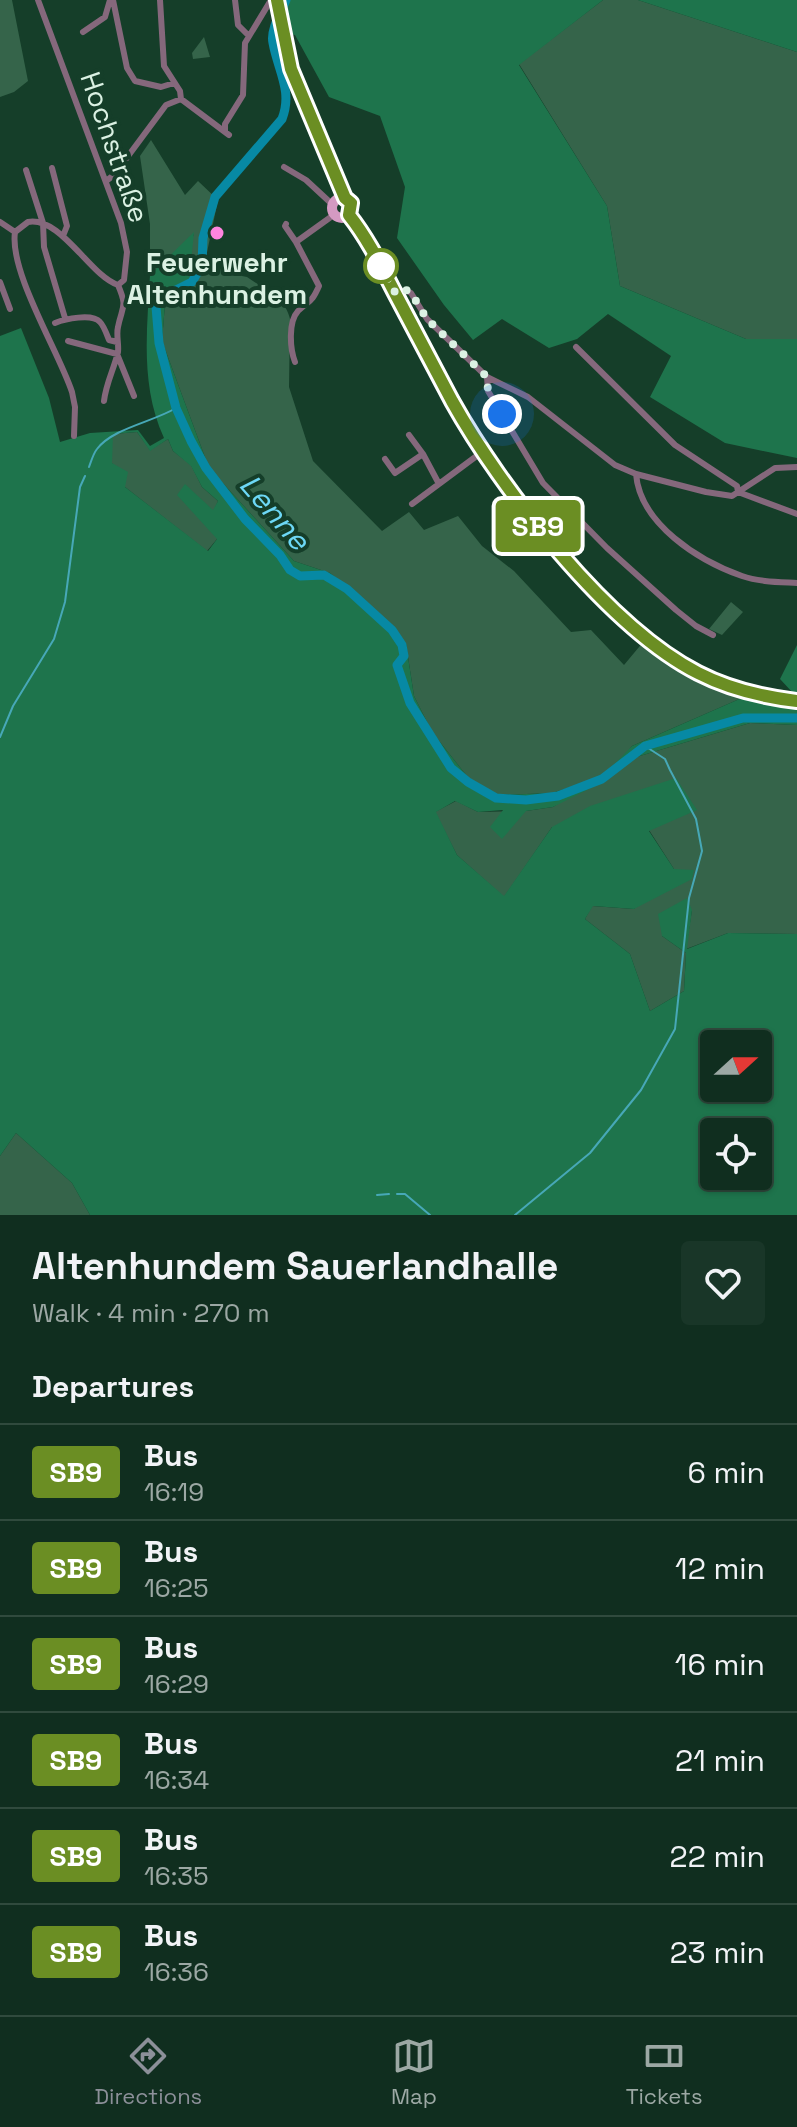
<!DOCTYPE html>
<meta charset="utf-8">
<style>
body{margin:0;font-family:"Space Grotesk",sans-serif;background:#193628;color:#f1f3f6;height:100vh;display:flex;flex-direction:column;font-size:30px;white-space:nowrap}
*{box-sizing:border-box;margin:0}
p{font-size:26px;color:#9ca8a4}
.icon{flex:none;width:44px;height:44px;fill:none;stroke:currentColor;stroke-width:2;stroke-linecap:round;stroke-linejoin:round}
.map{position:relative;height:1215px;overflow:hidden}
.panel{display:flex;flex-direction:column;background:#102e1f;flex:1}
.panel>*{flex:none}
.badge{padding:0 16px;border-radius:6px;font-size:28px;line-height:52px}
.needle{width:52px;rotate:69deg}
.fabs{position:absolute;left:700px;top:1030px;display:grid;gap:16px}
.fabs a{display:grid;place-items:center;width:72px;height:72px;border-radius:8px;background:#102e1f;box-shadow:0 2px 6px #0004,0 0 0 2px #304a3d;font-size:40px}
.you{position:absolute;width:40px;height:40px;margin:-20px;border:6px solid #fff;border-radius:50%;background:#1a73e8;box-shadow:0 0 0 12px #1a73e833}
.map>.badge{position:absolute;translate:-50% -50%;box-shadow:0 0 0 4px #fff}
h2{padding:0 32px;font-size:30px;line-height:72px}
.round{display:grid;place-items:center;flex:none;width:84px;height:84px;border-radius:8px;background:#193628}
.headline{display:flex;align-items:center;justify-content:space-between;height:136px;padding:0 32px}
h1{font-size:38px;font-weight:800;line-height:60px}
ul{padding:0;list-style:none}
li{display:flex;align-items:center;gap:24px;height:96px;padding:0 32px;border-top:2px solid #304a3d}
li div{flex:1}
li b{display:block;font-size:30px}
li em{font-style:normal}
li .badge{min-width:88px;font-weight:700;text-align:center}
.tabs{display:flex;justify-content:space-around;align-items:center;height:112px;border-top:2px solid #304a3d;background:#102e1f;font-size:22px;color:#9ca8a4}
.tabs a{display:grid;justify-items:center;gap:4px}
.tabs .active{color:#8c9099}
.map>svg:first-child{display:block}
.green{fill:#35644a}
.forest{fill:#1e744c;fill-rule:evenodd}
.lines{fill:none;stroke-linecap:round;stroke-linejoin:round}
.stream{stroke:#47a8b7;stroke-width:2}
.river{stroke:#0789a4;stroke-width:9}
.street{stroke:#85687c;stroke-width:6}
.primary{stroke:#d49ac2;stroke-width:10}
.line-casing{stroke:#fff;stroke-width:18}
.line{stroke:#6b8e23;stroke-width:12}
.walk{stroke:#dbf1e3;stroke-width:8;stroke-dasharray:0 14.4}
.poi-dot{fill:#ff85df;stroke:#153e29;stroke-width:3}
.stop-dot{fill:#fff;stroke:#6b8e23;stroke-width:4}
.labels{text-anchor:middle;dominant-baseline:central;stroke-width:8;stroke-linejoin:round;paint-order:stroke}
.street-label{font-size:28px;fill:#dbf1e3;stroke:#153e29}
.poi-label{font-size:28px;font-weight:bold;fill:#dbf1e3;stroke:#153e29}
.water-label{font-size:30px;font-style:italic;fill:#6dd8f6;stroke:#153e29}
</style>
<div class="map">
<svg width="797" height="1215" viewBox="0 0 797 1215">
<rect width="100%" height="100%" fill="#153e29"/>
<path class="green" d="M 0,0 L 12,0 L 28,81 L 14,92 L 0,97 Z
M 603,0 L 638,0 L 797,52 L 797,339 L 746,339 L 620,286 L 607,206 L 519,64 Z
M 204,37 L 210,57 L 193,59 L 192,53 Z
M 151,140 L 185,195 L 198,181 L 218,200 L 205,262 L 207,265 L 226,255 L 242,276 L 247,277 C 264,289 286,298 290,319 L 289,387 L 313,461 L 382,531 L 409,512 L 424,530 L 458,516 L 482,546 L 514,571 L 571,632 L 591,630 L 624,665 L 644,641 C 675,666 707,683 744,697 L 632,746 L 603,783 L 633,758 L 750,723 L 797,725 L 797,934 L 728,933 L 686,949 L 692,910 L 662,936 L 686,953 L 684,991 L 650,1011 L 630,954 L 585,919 L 592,906 L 634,909 L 674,869 L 649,830 L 552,827 L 504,897 L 457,855 L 435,812 L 456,801 L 478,812 L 526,811 L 553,807 L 596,779 L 552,793 L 498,795 L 470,780 L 432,732 L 414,696 L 406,644 L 372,609 L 330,573 L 294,561 L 209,468 L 162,341 L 165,304 L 194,234 L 150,275 L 150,224 L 140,156 Z
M 137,432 L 150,450 L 168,439 L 173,451 L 191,465 L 202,487 L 218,501 L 214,510 L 217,539 L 207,551 L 125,487 L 112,463 L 112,434 Z
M 731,602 L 743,612 L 722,635 L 709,629 Z
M 16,1133 L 72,1183 L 90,1215 L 0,1215 L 0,1156 Z"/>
<path class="forest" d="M 284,0 L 603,0 L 519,65 L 607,206 L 620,286 L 746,339 L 797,339 L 797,458 L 725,443 L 650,397 L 671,356 L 608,314 L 577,339 L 549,348 L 502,319 L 473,340 L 444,305 L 397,238 L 405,187 L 380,116 L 329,97 L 295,35 L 286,33 Z
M 638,0 L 797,0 L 797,52 Z
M 194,232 L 189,283 L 165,304 L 162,341 L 209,468 L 294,561 L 330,573 L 372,609 L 406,644 L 414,696 L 432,732 L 470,780 L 498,795 L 552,793 L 597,779 L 599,784 L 553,807 L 526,811 L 502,839 L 490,827 L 503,810 L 478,812 L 455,801 L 436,812 L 457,855 L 504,896 L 552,827 L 590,806 L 676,778 L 697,810 L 649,831 L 674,869 L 694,870 L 692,879 L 634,909 L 593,906 L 585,919 L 630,954 L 650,1011 L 684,991 L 686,953 L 662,936 L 658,914 L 687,898 L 692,910 L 687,949 L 728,933 L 797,934 L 797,1215 L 90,1215 L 72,1183 L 16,1133 L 0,1156 L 0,336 L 21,328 L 49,398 L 60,442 L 90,433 L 138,430 L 150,446 L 164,438 C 140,386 147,330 150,275 ZM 137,432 L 150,451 L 168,439 L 173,451 L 191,466 L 202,487 L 218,501 L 213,510 L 185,484 L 177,495 L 217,539 L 208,551 L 125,487 L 128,472 L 112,463 L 113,434 ZM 714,1044 L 758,1044 L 758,1088 L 714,1088 ZM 714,1132 L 758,1132 L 758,1176 L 714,1176 Z
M 797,645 L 797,692 L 793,693 L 780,679 Z
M 744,697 L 797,707 L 797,725 L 750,723 L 633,758 L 603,783 L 600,779 L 632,746 Z"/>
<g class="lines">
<path class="stream" d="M 89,467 C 91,462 93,454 97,449 C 113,428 153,422 176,408
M 0,737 L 13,706 L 54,639 L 65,602 L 80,487 L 85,476
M 397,1194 L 405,1194 L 430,1215
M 377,1195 L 389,1194
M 515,1215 L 590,1153 L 641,1090 L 675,1029 L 689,898 L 702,851 L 696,819 L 670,770 L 665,759 L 645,746"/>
<path class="river" d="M 286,0 C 281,12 270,30 273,43 C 278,71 293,91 282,119 L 215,197 L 203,238 L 202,265 L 192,282 L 162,297 L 156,307 L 159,343 L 176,408 L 191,441 L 206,468 L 245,519 L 280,555 L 290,570 L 300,576 L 324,575 L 347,589 L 392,630 L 402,645 L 404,656 L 397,665 L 410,703 L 451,768 L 468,782 L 496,798 L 526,800 L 558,796 L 602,779 L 645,746 L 743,718 L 797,718"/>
<path class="street" d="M 38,0 L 121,223 L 127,252 L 124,280 L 118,285
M 113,0 L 127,68 L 135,81 L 161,87 L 174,83
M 160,0 L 164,66 L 180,91 L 181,99 L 229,135
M 235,0 L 238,25 L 249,36
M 83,32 L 105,17 L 110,0
M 225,132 L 225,124 L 243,95 L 245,43 L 271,0
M 284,167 L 306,180 L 333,205
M 52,168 L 67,226 L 63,236
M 26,170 L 43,223 L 44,247 L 65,318
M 106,181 L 114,175 L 166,105 L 181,99
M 0,222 L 15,232
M 286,224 L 285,226 L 296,242
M 0,282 L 10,309
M 396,294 L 406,290 L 411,293 L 427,319 L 487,377 L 488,391 L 543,483 L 607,548 L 676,610 L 696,626 L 713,635
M 55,323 C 65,319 92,313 100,322 C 104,326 107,335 109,340 L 117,342
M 68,341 L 117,354 L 134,396
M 576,347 L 675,445 L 737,486 L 738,492
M 295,362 C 290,349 288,322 298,311 C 310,299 311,304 319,286 L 296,242 L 335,214
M 487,377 L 528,397 L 615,465 L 636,474 L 706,492 L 732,496 L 775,468 L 797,467
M 104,401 C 106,383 114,369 118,352 C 119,344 116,335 118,327 C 122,306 128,308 118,285
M 409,435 L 423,454 L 439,484
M 74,436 L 75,407 L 72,392 C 59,352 9,272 15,232 L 28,222 C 61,216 90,276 118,285
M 385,459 L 395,473 L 423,454
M 636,474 C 640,524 699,561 742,576 C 759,582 779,582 797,583
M 738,492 L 797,514
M 412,504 L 482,452"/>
<path class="primary" d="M 277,0 L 295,80 L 345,198
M332 208a10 10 0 1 1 20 0a10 10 0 1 1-20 0Z
M 349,215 L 372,246 C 390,284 411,322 430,359 C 447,391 463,424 484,454 C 512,496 545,534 579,572 C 642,640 701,690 797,701"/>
</g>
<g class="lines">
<defs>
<path id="line" d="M 277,0 L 291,69 L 345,198 L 351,203 L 349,215 C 368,239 381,266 395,293 C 414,329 433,365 452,401 C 501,489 608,627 698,673 C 729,689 763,697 797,701"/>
</defs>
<use href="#line" class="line-casing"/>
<use href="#line" class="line"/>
<path class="walk" d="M 381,266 L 396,294 L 406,290 L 411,293 L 427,319 L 487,377 L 488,391 L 502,414"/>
</g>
<circle class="poi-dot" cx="217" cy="233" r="8"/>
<circle class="stop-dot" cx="381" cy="266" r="16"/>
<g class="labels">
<g class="street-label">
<text transform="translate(115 147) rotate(71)">Hochstraße</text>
</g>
<g class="poi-label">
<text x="217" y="262">Feuerwehr<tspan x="217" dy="32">Altenhundem</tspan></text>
</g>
<g class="water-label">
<text transform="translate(275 512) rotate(49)">Lenne</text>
</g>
</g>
</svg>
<div class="fabs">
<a><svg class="needle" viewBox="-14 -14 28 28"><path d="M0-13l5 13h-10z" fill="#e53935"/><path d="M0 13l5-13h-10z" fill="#9ca8a4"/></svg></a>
<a><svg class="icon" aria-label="locate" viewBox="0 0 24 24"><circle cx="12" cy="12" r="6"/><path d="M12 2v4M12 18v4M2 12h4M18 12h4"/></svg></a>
</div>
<div class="you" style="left:502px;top:414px"></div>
<b class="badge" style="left:538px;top:526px;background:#6b8e23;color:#fff">SB9</b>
</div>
<section class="panel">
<div class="headline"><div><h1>Altenhundem Sauerlandhalle</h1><p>Walk · 4 min · 270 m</p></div><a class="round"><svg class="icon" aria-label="heart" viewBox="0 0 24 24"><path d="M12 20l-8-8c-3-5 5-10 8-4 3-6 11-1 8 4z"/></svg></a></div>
<h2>Departures</h2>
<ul>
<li><span class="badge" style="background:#6b8e23;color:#fff">SB9</span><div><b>Bus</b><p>16:19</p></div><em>6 min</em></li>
<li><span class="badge" style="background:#6b8e23;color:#fff">SB9</span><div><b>Bus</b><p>16:25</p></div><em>12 min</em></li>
<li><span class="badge" style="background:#6b8e23;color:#fff">SB9</span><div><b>Bus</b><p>16:29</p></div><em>16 min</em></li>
<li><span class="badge" style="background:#6b8e23;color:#fff">SB9</span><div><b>Bus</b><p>16:34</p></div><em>21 min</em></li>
<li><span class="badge" style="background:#6b8e23;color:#fff">SB9</span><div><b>Bus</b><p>16:35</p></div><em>22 min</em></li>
<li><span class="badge" style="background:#6b8e23;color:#fff">SB9</span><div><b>Bus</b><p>16:36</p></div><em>23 min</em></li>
</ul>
</section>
<nav class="tabs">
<a class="active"><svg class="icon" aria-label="directions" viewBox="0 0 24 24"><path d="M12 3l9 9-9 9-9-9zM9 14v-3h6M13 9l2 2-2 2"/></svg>Directions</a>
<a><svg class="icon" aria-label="map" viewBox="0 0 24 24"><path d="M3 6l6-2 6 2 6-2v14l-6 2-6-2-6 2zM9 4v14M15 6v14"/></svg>Map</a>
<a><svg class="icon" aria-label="tickets" viewBox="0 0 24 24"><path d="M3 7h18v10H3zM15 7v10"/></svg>Tickets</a>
</nav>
